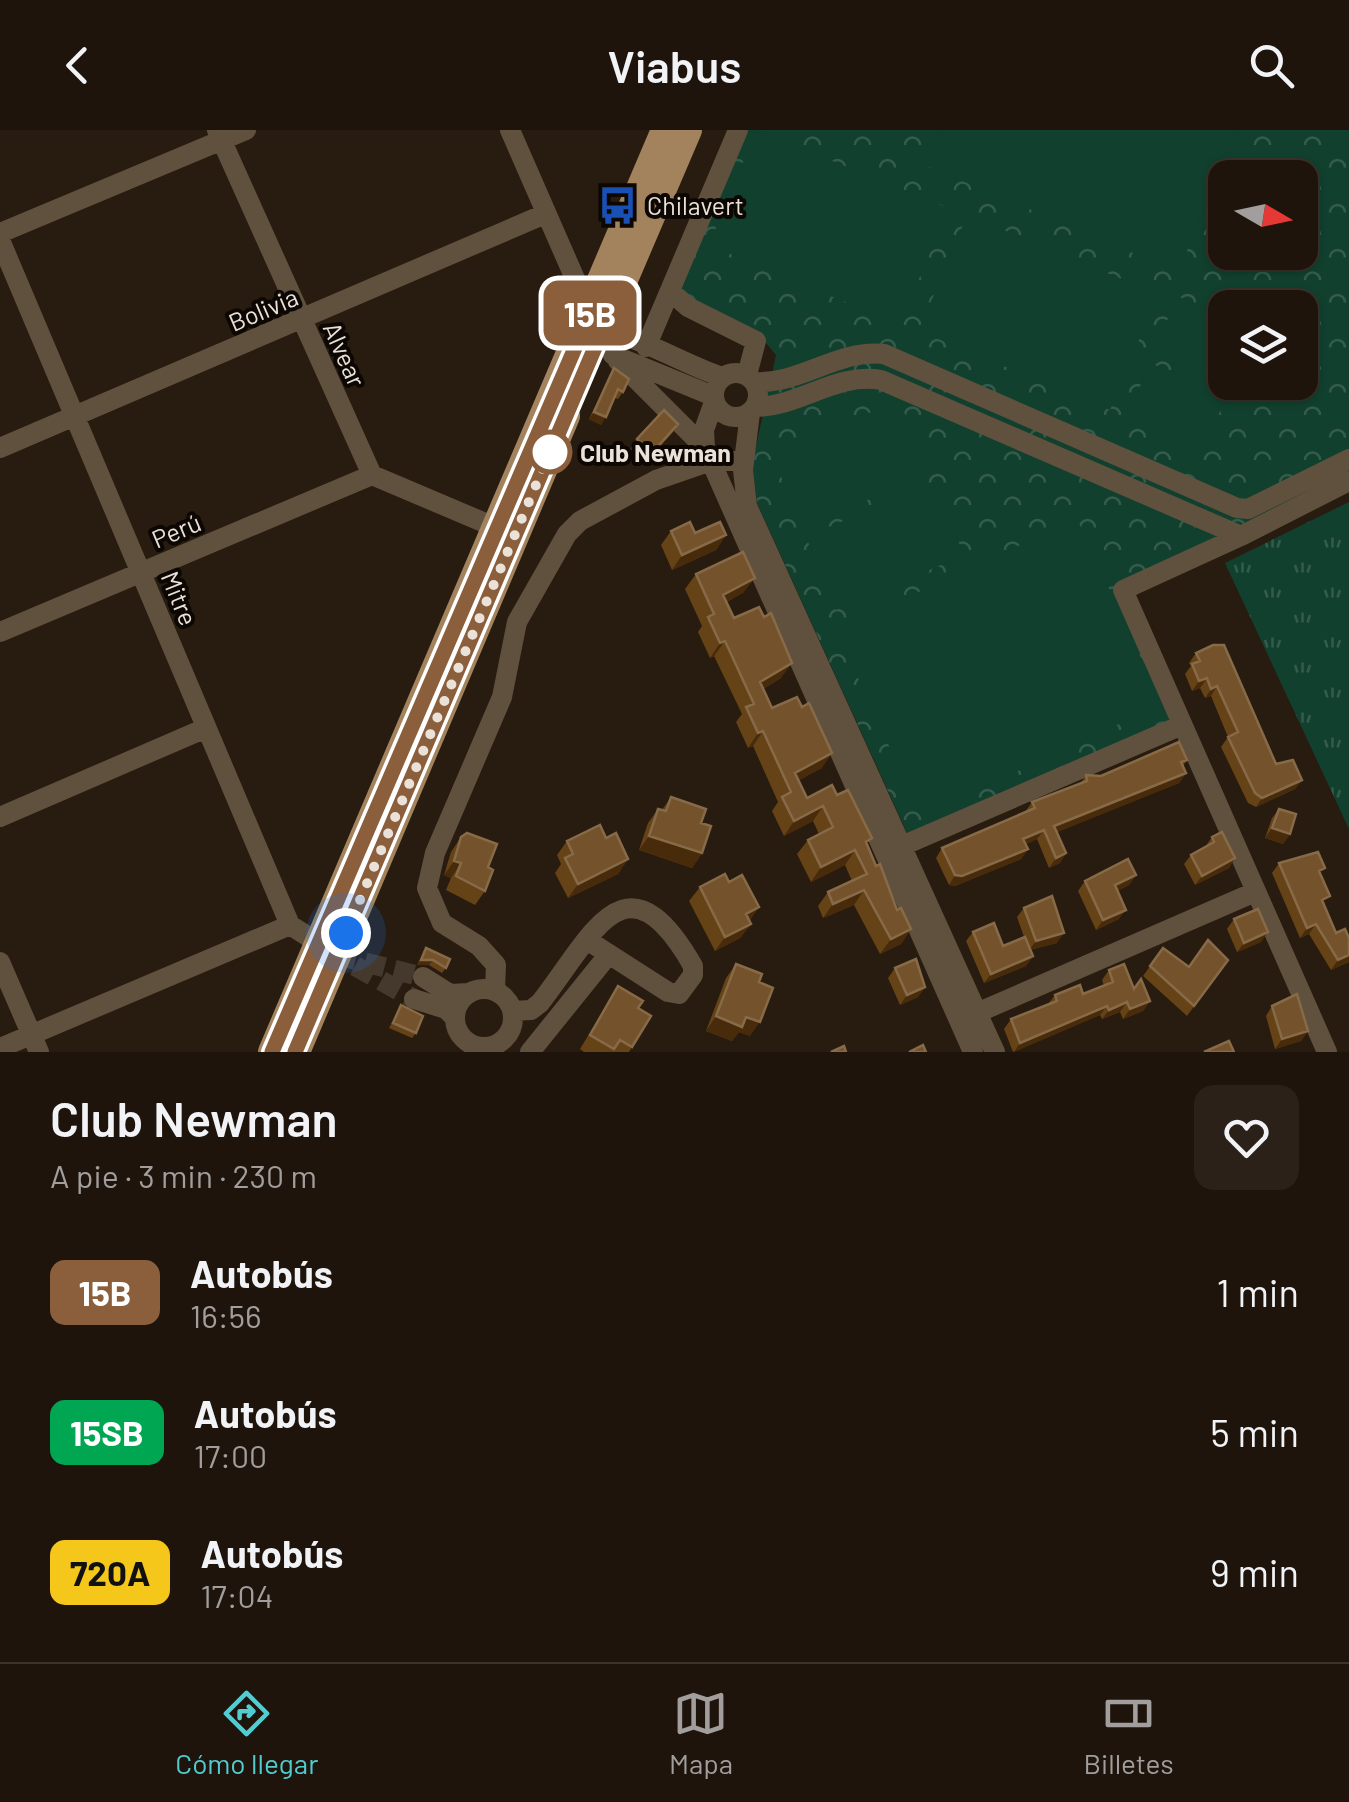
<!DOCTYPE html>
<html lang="es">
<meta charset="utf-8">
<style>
body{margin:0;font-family:Barlow,sans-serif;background:#2b2119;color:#f1f3f6;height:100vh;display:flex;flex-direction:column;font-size:38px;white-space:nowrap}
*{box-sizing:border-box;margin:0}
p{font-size:32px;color:#a19e9d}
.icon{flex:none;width:55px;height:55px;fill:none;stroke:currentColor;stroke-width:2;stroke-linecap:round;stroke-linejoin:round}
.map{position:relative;height:922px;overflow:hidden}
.drawer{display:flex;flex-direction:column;background:#1e140b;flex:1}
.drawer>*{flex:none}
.badge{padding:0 20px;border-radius:15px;font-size:35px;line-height:65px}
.needle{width:65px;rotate:99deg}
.fabs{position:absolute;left:1208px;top:30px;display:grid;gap:20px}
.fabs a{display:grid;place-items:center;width:110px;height:110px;border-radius:20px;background:#1e140b;box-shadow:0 2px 8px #0004,0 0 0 2px #3c332c;font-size:50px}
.you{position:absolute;width:50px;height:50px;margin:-25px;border:8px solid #fff;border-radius:50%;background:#1a73e8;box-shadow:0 0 0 15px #1a73e833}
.map>.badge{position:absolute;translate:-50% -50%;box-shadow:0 0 0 5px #fff}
.round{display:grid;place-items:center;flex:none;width:105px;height:105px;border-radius:20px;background:#2b2119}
.headline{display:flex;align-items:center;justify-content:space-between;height:170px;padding:0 50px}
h1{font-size:48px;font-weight:600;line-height:75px}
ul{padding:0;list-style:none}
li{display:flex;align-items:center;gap:30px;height:140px;padding:0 50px}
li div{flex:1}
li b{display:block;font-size:38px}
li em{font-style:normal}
li .badge{min-width:110px;font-weight:700;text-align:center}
header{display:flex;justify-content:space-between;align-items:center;height:130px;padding:0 50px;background:#1e140b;font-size:45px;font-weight:600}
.tab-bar{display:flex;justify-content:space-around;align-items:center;height:140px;border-top:2px solid #3c332c;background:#1e140b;font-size:28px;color:#a19e9d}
.tab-bar a{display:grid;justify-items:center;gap:5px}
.tab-bar .on{color:#51ccd1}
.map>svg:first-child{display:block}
.grass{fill:url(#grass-tufts)}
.forest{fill:url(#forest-crowns);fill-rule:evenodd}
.pitch{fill:#11402e}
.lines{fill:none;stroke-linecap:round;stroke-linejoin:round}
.minor-tunnel{stroke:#45392d;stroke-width:20;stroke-dasharray:20 10;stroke-linecap:butt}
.minor{stroke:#60513e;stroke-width:20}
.major{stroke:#a3835d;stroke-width:28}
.wall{fill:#664217}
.shaded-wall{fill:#472b0b}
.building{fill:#74532c;stroke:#876a47;stroke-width:2.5}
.line-casing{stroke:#fff;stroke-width:22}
.line{stroke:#8b5e3c;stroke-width:15}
.walk{stroke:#eae2d9;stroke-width:10;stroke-dasharray:0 18}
.stop-dot{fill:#fff;stroke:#8b5e3c;stroke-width:5}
.labels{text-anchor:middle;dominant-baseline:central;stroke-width:8;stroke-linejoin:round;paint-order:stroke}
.poi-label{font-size:25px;fill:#eae2d9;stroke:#0c0703;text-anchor:start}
.street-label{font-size:25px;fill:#eae2d9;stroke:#0c0703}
.stop-label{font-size:25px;font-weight:bold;fill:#eae2d9;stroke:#0c0703;text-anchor:start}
</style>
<header><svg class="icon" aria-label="back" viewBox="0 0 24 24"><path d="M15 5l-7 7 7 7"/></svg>Viabus<svg class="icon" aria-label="search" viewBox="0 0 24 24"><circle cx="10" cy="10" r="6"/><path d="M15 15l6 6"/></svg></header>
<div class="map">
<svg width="1349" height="922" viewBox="0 0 1349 922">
<defs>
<pattern id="grass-tufts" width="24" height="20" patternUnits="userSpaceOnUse" patternTransform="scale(2.5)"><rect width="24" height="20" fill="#11402e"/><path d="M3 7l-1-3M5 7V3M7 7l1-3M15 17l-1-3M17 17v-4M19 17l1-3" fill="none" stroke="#345b4c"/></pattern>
<pattern id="forest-crowns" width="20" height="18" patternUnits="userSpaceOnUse" patternTransform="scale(2.5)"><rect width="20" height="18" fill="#11402e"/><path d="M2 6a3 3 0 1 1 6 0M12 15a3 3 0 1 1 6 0" fill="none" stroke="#345b4c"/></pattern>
</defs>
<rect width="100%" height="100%" fill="#281b0f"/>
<path class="grass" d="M 1349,372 L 1349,699 L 1225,433 Z"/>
<path class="forest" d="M 745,0 L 1349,0 L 1349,344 L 1115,458 L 1174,588 L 908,705 L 757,373 L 752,334 L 776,225 L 756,201 L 682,164 L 680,150 ZM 1225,48 L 1300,48 L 1300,122 L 1225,122 ZM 1225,178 L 1300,178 L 1300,252 L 1225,252 Z"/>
<path class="pitch" d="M 756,0 L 948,78 L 900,195 L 709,115 Z
M 942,0 L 1238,0 L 1178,142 L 927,36 Z
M 967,85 L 1158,164 L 1110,280 L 919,201 Z
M 1177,166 L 1225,186 L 1225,252 L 1232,253 L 1230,257 L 1153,225 Z
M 1150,233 L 1227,265 L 1202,324 L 1125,292 Z
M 899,270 L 930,343 L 803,398 L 772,325 Z
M 933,352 L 964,425 L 836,480 L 806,407 Z
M 1077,389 L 1162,574 L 921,686 L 836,500 Z"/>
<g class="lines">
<path class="minor-tunnel" d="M 336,825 L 423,847
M 355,836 L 414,869"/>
<path class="minor" d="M 217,0 L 372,345 L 497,398
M 510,0 L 590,183 L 613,225 L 713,266
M 0,103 L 246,0
M 0,110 L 290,795 L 326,818
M 670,161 L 688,177 L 756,211 L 747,245
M 602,201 C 628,201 690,237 722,247
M 646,217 L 738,0
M 618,231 L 705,318
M714 265a22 22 0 1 1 44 0a22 22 0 1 1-44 0Z
M 754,252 C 800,255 837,219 884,224 L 1237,378 L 1248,379 L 1349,329
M 714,272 L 704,300 L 705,318 L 973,922
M 755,277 C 799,277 836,242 881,250 L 1241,406 L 1349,351
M 750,283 L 743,340 L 747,376 L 995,922
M 0,318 L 545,84
M 1241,406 L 1123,460 L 1327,922
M 0,502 L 372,345
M 0,687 L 206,598
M 895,719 L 1182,595
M 0,832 L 39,922
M 423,847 L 450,864 L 468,863
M455 888a29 29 0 1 1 58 0a29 29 0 1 1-58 0Z
M 495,860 L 496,835 L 479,816 L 442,793 L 427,758 L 435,723 L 502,567 L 517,492 L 567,404 L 580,391 L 656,350 L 711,331 L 744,331
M 414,869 L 446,879 L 454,887
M 512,881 L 531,880 L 540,873 C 593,805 626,719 693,836 L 693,845 L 679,864 L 668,862 L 587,810
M 963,889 L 1255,762
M 0,918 L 290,795
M 530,922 L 609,824"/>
<path class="major" d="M 608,187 L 688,0
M 272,922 L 665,0
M 296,922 L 566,286"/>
</g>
<path class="wall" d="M 614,238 L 623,262 L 618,269 L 615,268 L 601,295 L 589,289 L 609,246 Z
M 678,294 L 645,333 L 630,319 L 637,309 Z
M 671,401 L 726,405 L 716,420 L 672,440 L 661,415 Z
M 696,444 L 744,462 L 727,472 L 734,488 L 781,548 L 763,559 L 772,578 L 822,638 L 799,650 L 807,668 L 832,655 L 867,715 L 897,780 L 911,799 L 901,814 L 880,824 L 854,775 L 823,788 L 818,776 L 828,762 L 852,751 L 845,735 L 811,752 L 797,724 L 808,710 L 819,704 L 813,691 L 784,706 L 772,681 L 778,672 L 753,616 L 748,618 L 736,592 L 742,584 L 714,526 L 710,528 L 698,502 L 702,496 L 685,459 Z
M 1196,523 L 1276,634 L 1302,650 L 1295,659 L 1256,677 L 1248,673 L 1221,617 L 1228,607 L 1211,566 L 1205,568 L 1200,558 L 1192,561 L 1185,544 L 1191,536 L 1189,533 Z
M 1187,630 L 1183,636 L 1186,643 L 1179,653 L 1057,702 L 1066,723 L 1060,733 L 1049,738 L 1037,709 L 1026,714 L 1028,719 L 1021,729 L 955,756 L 949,755 L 936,728 L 942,718 L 1025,682 L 1032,672 L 1080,654 L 1086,645 L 1101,646 Z
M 671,667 L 701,693 L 702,723 L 692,738 L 639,720 L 648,693 L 658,679 L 662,680 Z
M 1279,679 L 1290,704 L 1283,714 L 1265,708 L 1272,688 Z
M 461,707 L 488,737 L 485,761 L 475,775 L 446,760 L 451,748 L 444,745 L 451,722 Z
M 1212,707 L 1235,728 L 1229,738 L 1195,755 L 1184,734 L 1191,725 L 1205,717 Z
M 606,708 L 628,729 L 618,744 L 568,768 L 555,743 L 561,734 L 557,725 L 567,711 Z
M 1279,733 L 1320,745 L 1324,774 L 1349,832 L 1331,840 L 1309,804 L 1300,808 L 1272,743 Z
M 1136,745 L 1129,755 L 1117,761 L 1119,789 L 1096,800 L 1078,761 L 1085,751 Z
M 700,757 L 749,791 L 751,794 L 740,808 L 715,821 L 689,771 Z
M 1024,778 L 1057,813 L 1030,820 L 1033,826 L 1026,836 L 984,853 L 966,811 L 973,802 L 1003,816 L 1024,807 L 1017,787 Z
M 1234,789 L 1261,812 L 1237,822 L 1227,799 Z
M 426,818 L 446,838 L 442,843 L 429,835 L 417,835 Z
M 1163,818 L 1189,837 L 1228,830 L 1187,886 L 1143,846 Z
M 736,834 L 759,852 L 750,906 L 739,902 L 732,911 L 706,901 L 726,848 Z
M 895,838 L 925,857 L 918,867 L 900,875 L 888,848 Z
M 1109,840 L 1150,871 L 1143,881 L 1123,889 L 1120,882 L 1102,889 L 1100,885 L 1013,922 L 1004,899 L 1011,889 L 1048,874 L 1055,865 L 1083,864 L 1104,856 L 1102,850 Z
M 618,856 L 638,878 L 651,886 L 629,922 L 584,922 L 580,919 Z
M 401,875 L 416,903 L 412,908 L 389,898 Z
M 1272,876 L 1308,901 L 1301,911 L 1275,919 L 1266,886 Z"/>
<path class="shaded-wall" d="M 594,282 L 606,287 L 601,295 L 589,289 Z
M 678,294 L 672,304 L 645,333 L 652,323 Z
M 726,405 L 716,420 L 672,440 L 682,425 Z
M 755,448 L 744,462 L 713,480 L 723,465 Z
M 725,511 L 714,526 L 710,528 L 720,513 Z
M 792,533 L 781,548 L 749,567 L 760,552 Z
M 1207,548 L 1200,558 L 1192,561 L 1199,551 Z
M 1217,556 L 1211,566 L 1205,568 L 1211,559 Z
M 763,601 L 753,616 L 748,618 L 758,603 Z
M 832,623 L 822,638 L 788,656 L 795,643 Z
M 1186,643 L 1179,653 L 1048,706 L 1054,696 Z
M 1302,650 L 1295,659 L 1256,677 L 1262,668 Z
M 823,676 L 813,691 L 784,706 L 794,691 Z
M 1272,698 L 1290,704 L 1283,714 L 1265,708 Z
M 1044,700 L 1037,709 L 1017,719 L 1023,709 Z
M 649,706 L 702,723 L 692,738 L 639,720 Z
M 1028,719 L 1021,729 L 955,756 L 949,755 L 955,745 Z
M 855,720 L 845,735 L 811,752 L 821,737 Z
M 1066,723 L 1060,733 L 1049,738 L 1056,728 Z
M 1235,728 L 1229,738 L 1195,755 L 1202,746 Z
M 628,729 L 618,744 L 568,768 L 578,754 Z
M 454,731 L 461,733 L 451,748 L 444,745 Z
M 1136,745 L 1129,755 L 1108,765 L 1115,755 Z
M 864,760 L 854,775 L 823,788 L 833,774 Z
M 759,777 L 749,792 L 746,784 Z
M 1126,780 L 1119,789 L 1096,800 L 1103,790 Z
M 751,794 L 740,808 L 715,821 L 725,807 Z
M 1316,794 L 1309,804 L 1300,808 L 1307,798 Z
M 911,799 L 901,814 L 880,824 L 891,809 Z
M 1268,802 L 1261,812 L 1237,822 L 1244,813 Z
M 1064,803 L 1057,813 L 1029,820 L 1036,811 Z
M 1349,825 L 1349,832 L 1331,840 L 1338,830 Z
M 1033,826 L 1026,836 L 984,853 L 991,844 Z
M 421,830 L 433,830 L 429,835 L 417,835 Z
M 925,857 L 918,867 L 900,875 L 907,865 Z
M 1150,871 L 1143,881 L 1123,889 L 1130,879 Z
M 1127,872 L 1120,882 L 1102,889 L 1109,880 Z
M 1107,876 L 1100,885 L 1014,922 L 1020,913 Z
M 716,886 L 746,887 L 760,892 L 750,906 L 739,902 L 732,911 L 706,901 Z
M 1308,901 L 1301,911 L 1275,919 L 1282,909 Z"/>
<path class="building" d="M 614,238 L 629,249 L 623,262 L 618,259 L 606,287 L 594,282 Z
M 664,280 L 678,294 L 652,323 L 637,309 Z
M 690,392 L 695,403 L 720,392 L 726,405 L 682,425 L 671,401 Z
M 743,422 L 755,448 L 723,465 L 734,488 L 759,477 L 764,487 L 771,483 L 792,533 L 760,552 L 772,578 L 797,567 L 802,577 L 809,573 L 832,623 L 795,643 L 807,668 L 832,655 L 837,665 L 848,660 L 872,708 L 866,712 L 876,736 L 880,734 L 897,780 L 901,778 L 911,799 L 891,809 L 864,760 L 833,774 L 828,762 L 867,744 L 855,720 L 821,737 L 808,710 L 833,697 L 823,676 L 794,691 L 782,667 L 791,662 L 763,601 L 758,603 L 746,577 L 754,574 L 725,511 L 720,513 L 708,487 L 714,484 L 696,444 Z
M 1213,515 L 1224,515 L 1276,634 L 1293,630 L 1302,650 L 1262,668 L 1255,663 L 1228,607 L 1238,602 L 1217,556 L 1211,559 L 1207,548 L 1199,551 L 1192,534 L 1200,531 L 1196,523 Z
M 1179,612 L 1187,630 L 1181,632 L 1186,643 L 1054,696 L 1066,723 L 1056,728 L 1044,700 L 1023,709 L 1028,719 L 962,746 L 955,745 L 942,718 L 1035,678 L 1032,672 L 1087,651 L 1086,645 L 1101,646 Z
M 671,667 L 706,679 L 701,693 L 711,696 L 702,723 L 649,706 L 658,679 L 666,681 Z
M 1279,679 L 1296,684 L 1290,704 L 1272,698 Z
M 600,695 L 606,708 L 616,703 L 628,729 L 578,754 L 565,728 L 573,724 L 567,711 Z
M 1222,702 L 1235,728 L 1202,746 L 1191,725 L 1214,712 L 1212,707 Z
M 467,703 L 497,714 L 488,737 L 493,740 L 485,761 L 456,746 L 461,733 L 454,731 L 461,707 Z
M 1318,722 L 1325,738 L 1319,741 L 1330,766 L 1322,770 L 1336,803 L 1345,799 L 1349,808 L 1349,825 L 1338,830 L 1316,794 L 1307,798 L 1279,733 Z
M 1128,729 L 1136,745 L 1115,755 L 1126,780 L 1103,790 L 1085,751 Z
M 725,744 L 729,752 L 742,745 L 759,777 L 746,784 L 751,794 L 725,807 L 700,757 Z
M 1052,766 L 1064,803 L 1036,811 L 1024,778 Z
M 1258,779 L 1268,802 L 1244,813 L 1234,789 Z
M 994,793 L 1003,816 L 1025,807 L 1033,826 L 991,844 L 973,802 Z
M 1208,810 L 1228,830 L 1194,876 L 1150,836 L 1163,818 L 1189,837 Z
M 426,818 L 450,829 L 446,838 L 433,830 L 421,830 Z
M 916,829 L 925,857 L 907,865 L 895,838 Z
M 736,834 L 762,844 L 759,852 L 773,858 L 760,892 L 746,887 L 742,897 L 716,886 Z
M 1124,834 L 1134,859 L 1141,849 L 1150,871 L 1130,879 L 1127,872 L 1109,880 L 1107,876 L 1020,913 L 1011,889 L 1057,871 L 1055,865 L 1080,855 L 1083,864 L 1113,852 L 1109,840 Z
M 618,856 L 643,871 L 638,878 L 651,886 L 632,917 L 620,910 L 614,919 L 590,905 Z
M 1297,864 L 1308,901 L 1282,909 L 1272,876 Z
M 401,875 L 423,886 L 416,903 L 393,893 Z
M 1229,911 L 1234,922 L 1204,922 Z
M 923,915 L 926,922 L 909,922 Z
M 844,916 L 846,922 L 831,922 Z"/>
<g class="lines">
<defs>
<path id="line" d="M 272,922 L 590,183 L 602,201 L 295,922"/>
</defs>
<use href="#line" class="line-casing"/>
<use href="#line" class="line"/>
<path class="walk" d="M 346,803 L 550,322"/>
</g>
<defs>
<symbol id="bus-bare" viewBox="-9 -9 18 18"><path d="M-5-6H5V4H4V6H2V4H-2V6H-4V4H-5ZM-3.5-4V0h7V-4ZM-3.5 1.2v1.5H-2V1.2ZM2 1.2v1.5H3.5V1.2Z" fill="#1a4fb4" stroke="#0c0703" stroke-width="2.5" paint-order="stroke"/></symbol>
</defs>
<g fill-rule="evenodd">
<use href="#bus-bare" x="590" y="48" width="55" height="55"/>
</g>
<circle class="stop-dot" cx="550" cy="322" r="20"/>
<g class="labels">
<g class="poi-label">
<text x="647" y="75">Chilavert</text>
</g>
<g class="street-label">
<text transform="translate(263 179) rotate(-23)">Bolivia</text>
<text transform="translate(345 224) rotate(66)">Alvear</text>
<text transform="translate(176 400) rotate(-23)">Perú</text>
<text transform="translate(180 468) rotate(68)">Mitre</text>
</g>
<g class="stop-label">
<text x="580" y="322">Club Newman</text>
</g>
</g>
</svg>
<div class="fabs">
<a><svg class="needle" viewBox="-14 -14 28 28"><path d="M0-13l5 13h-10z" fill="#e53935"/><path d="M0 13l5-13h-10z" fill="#a19e9d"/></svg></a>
<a><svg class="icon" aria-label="layers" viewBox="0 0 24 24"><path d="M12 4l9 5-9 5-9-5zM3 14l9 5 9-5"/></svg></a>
</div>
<div class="you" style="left:346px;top:803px"></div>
<b class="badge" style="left:590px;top:183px;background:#8b5e3c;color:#fff">15B</b>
</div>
<section class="drawer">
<div class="headline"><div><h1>Club Newman</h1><p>A pie · 3 min · 230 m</p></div><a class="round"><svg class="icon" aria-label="heart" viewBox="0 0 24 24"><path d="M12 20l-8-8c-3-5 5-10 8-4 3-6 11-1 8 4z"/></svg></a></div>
<ul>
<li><span class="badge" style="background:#8b5e3c;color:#fff">15B</span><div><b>Autobús</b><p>16:56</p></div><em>1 min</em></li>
<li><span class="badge" style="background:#00a651;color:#fff">15SB</span><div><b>Autobús</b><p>17:00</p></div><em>5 min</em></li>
<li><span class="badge" style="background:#f5c71a;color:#111">720A</span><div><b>Autobús</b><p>17:04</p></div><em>9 min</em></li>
</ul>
</section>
<nav class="tab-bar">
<a class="on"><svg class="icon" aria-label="directions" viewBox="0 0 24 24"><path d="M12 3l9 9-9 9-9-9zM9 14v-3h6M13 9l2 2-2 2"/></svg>Cómo llegar</a>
<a><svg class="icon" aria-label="map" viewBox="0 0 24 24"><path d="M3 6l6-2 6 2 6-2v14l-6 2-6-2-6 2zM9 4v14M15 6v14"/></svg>Mapa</a>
<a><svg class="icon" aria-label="tickets" viewBox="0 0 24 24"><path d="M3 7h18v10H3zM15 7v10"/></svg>Billetes</a>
</nav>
